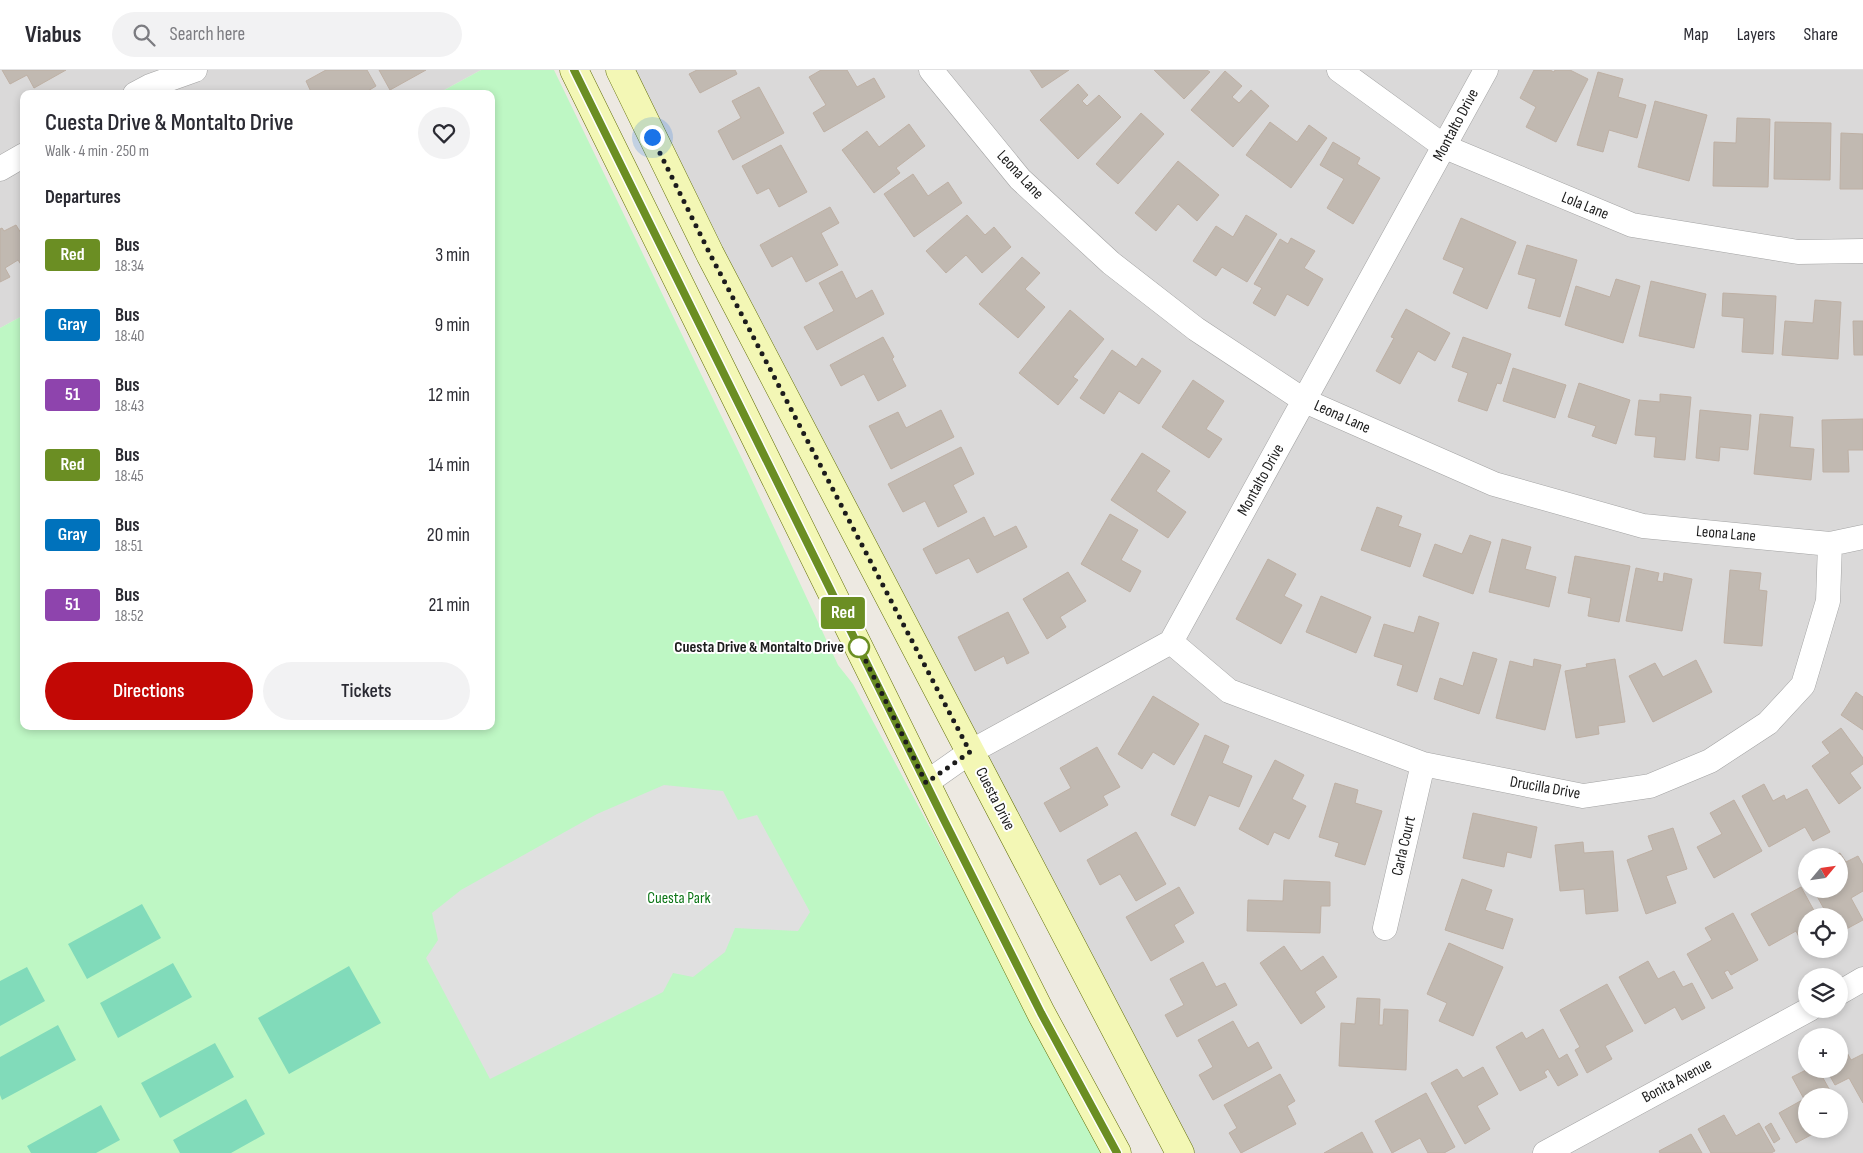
<!DOCTYPE html>
<meta charset="utf-8">
<style>
body{margin:0;font-family:"Sofia Sans Condensed",sans-serif;background:#f2f2f3;color:#2b2b33;height:100vh;display:flex;flex-direction:column;font-size:19px;white-space:nowrap}
*{box-sizing:border-box;margin:0}
p{font-size:16px;color:#7c7c81}
.icon{flex:none;width:28px;height:28px;fill:none;stroke:currentColor;stroke-width:2;stroke-linecap:round;stroke-linejoin:round}
.map{position:relative;flex:1;overflow:hidden}
.panel{position:absolute;left:20px;top:20px;width:475px;height:640px;display:flex;flex-direction:column;background:#fff;border-radius:10px;box-shadow:0 2px 8px #0003}
.panel>*{flex:none}
.badge{padding:0 10px;border-radius:4px;font-size:18px;line-height:32px}
.needle{width:32px;rotate:61deg}
.controls{position:absolute;left:1798px;top:778px;display:grid;gap:10px}
.controls a{display:grid;place-items:center;width:50px;height:50px;border-radius:50%;background:#fff;box-shadow:0 2px 8px #0003;font-size:25px}
.you{position:absolute;width:25px;height:25px;margin:-12px;border:4px solid #fff;border-radius:50%;background:#1a73e8;box-shadow:0 0 0 8px #1a73e833}
.map>.badge{position:absolute;translate:-50% -50%;box-shadow:0 0 0 2px #fff}
h2{padding:0 25px;font-size:19px;line-height:45px}
.round{display:grid;place-items:center;flex:none;width:52px;height:52px;border-radius:26px;background:#f2f2f3}
.summary{display:flex;align-items:center;justify-content:space-between;height:85px;padding:0 25px}
h1{font-size:24px;font-weight:600;line-height:38px}
.action{display:flex;gap:10px;margin-top:auto;padding:10px 25px}
.action a{flex:1;height:58px;border-radius:30px;background:#c20805;color:#fff;font-size:20px;font-weight:600;line-height:58px;text-align:center}
.action a+a{background:#f2f2f3;color:#2b2b33}
ul{padding:0;list-style:none}
li{display:flex;align-items:center;gap:15px;height:70px;padding:0 25px}
li div{flex:1}
li b{display:block;font-size:19px}
li em{font-style:normal}
li .badge{min-width:55px;font-weight:700;text-align:center}
header{display:flex;align-items:center;gap:30px;box-sizing:border-box;height:70px;padding:0 25px;background:#fff;border-bottom:1px solid #e1e1e2}
header strong{font-size:24px}
nav{display:flex;gap:28px;margin-inline-start:auto;font-size:18px}
.search{width:350px;height:45px;background:#f2f2f3;display:flex;align-items:center;gap:12px;box-sizing:border-box;padding:0 18px;border-radius:28px;color:#7c7c81;font-size:19px}
.map>svg:first-child{display:block}
.residential{fill:#dad9d9;fill-rule:evenodd}
.park{fill:#bef7c4}
.pitch{fill:#81dbba}
.parking{fill:#e0e0e0}
.building{fill:#c1b9b1;stroke:#beb0a4}
.lines{fill:none;stroke-linecap:round;stroke-linejoin:round}
.street-casing{stroke:#a3a3a3;stroke-width:25}
.secondary-casing{stroke:#616e07;stroke-width:29}
.street{stroke:#fff;stroke-width:24}
.secondary{stroke:#f3f7b5;stroke-width:28}
.line-casing{stroke:#fff;stroke-width:11}
.line{stroke:#6b8e23;stroke-width:8}
.walk{stroke:#1c1c1c;stroke-width:5;stroke-dasharray:0 9}
.stop-dot{fill:#fff;stroke:#6b8e23;stroke-width:2.5}
.labels{text-anchor:middle;dominant-baseline:central;stroke-width:4;stroke-linejoin:round;paint-order:stroke}
.street-label{font-size:16px;fill:#1c1c1c;stroke:#fff}
.stop-label{font-size:16px;font-weight:bold;fill:#1c1c1c;stroke:#fff;text-anchor:end}
.park-label{font-size:16px;fill:#0e7618;stroke:#fff}
</style>
<header>
<strong>Viabus</strong>
<div class="search"><svg class="icon" aria-label="search" viewBox="0 0 24 24"><circle cx="10" cy="10" r="6"/><path d="M15 15l6 6"/></svg>Search here</div>
<nav><a>Map</a><a>Layers</a><a>Share</a></nav>
</header>
<div class="map">
<svg width="1863" height="1083" viewBox="0 0 1863 1083">
<rect width="100%" height="100%" fill="#ede9e2"/>
<path class="residential" d="M 0,0 L 481,0 L 437,24 L 24,24 L 24,245 L 0,258 Z
M 627,0 L 1863,0 L 1863,1083 L 1192,1083 L 732,196 ZM 1806,786 L 1839,786 L 1839,819 L 1806,819 ZM 1806,846 L 1839,846 L 1839,879 L 1806,879 ZM 1806,906 L 1839,906 L 1839,939 L 1806,939 ZM 1806,966 L 1839,966 L 1839,999 L 1806,999 ZM 1806,1026 L 1839,1026 L 1839,1059 L 1806,1059 Z"/>
<path class="park" d="M 481,0 L 554,0 L 743,391 L 838,595 L 853,614 L 1104,1083 L 0,1083 L 0,258 L 24,245 L 24,656 L 491,656 L 491,24 L 437,24 Z"/>
<path class="pitch" d="M 142,834 L 161,868 L 87,909 L 68,874 Z
M 173,893 L 192,927 L 118,968 L 100,933 Z
M 349,896 L 381,953 L 289,1004 L 258,948 Z
M 27,897 L 45,931 L 0,956 L 0,911 Z
M 58,955 L 76,990 L 2,1030 L 0,1025 L 0,987 Z
M 215,973 L 234,1007 L 160,1048 L 141,1013 Z
M 246,1029 L 265,1064 L 231,1083 L 180,1083 L 173,1070 Z
M 101,1035 L 120,1070 L 96,1083 L 31,1083 L 27,1076 Z"/>
<path class="parking" d="M 664,715 L 723,721 L 738,750 L 757,745 L 810,842 L 798,861 L 735,858 L 725,882 L 693,907 L 673,903 L 663,922 L 490,1009 L 426,888 L 438,870 L 432,843 L 461,820 L 597,744 Z"/>
<path class="building" d="M 2,0 L 66,0 L 34,18 L 27,5 L 10,14 Z
M 326,0 L 367,0 L 376,16 L 363,24 L 312,24 L 306,11 Z
M 379,0 L 426,0 L 390,20 Z
M 697,0 L 735,0 L 737,4 L 700,23 L 689,4 Z
M 821,0 L 847,0 L 857,17 L 874,8 L 885,27 L 824,62 L 813,43 L 826,35 L 809,7 Z
M 1030,0 L 1069,0 L 1042,18 Z
M 1154,0 L 1207,0 L 1210,2 L 1184,29 Z
M 1534,0 L 1550,0 L 1554,2 L 1555,0 L 1570,0 L 1588,9 L 1556,72 L 1526,57 L 1536,37 L 1520,28 Z
M 1225,1 L 1242,16 L 1232,27 L 1239,33 L 1251,20 L 1269,36 L 1233,77 L 1191,40 Z
M 1598,2 L 1623,9 L 1618,27 L 1646,35 L 1637,68 L 1609,60 L 1603,82 L 1577,75 Z
M 1078,14 L 1088,25 L 1082,31 L 1087,36 L 1099,25 L 1121,47 L 1078,89 L 1040,50 Z
M 759,17 L 784,63 L 733,90 L 718,61 L 741,48 L 732,31 Z
M 1655,31 L 1707,45 L 1689,111 L 1638,97 Z
M 1141,43 L 1164,64 L 1118,114 L 1096,94 Z
M 1737,48 L 1770,49 L 1768,117 L 1713,116 L 1714,72 L 1736,73 Z
M 1270,52 L 1297,72 L 1309,55 L 1327,68 L 1291,118 L 1246,85 Z
M 1775,52 L 1831,53 L 1830,110 L 1774,109 Z
M 909,54 L 925,76 L 896,98 L 900,103 L 874,123 L 842,80 L 867,61 L 879,77 Z
M 1841,63 L 1863,64 L 1863,119 L 1840,119 Z
M 1333,72 L 1360,88 L 1357,94 L 1380,108 L 1353,154 L 1327,138 L 1344,109 L 1320,95 Z
M 781,75 L 807,122 L 779,137 L 769,118 L 757,124 L 742,96 Z
M 1178,91 L 1219,125 L 1197,151 L 1178,134 L 1156,161 L 1135,143 Z
M 913,104 L 928,126 L 948,112 L 962,133 L 914,167 L 884,124 Z
M 830,137 L 839,153 L 821,163 L 838,195 L 806,212 L 792,186 L 772,197 L 760,175 Z
M 967,145 L 985,165 L 994,157 L 1011,177 L 982,203 L 966,185 L 946,203 L 926,181 Z
M 1246,145 L 1277,164 L 1247,212 L 1222,197 L 1216,206 L 1193,191 L 1216,156 L 1233,167 Z
M 1461,148 L 1516,172 L 1487,239 L 1453,223 L 1464,198 L 1443,189 Z
M 16,155 L 24,168 L 24,199 L 18,190 L 5,198 L 10,207 L 0,212 L 0,159 L 2,158 L 4,161 Z
M 1291,168 L 1315,181 L 1304,198 L 1323,209 L 1308,236 L 1287,224 L 1275,246 L 1253,233 L 1262,218 L 1254,214 L 1280,169 L 1288,174 Z
M 1527,175 L 1577,190 L 1560,247 L 1528,238 L 1536,209 L 1518,204 Z
M 1022,187 L 1040,203 L 1025,219 L 1045,237 L 1018,268 L 979,234 Z
M 842,201 L 856,229 L 872,220 L 884,244 L 817,280 L 804,257 L 834,241 L 819,213 Z
M 1616,209 L 1640,216 L 1623,273 L 1565,255 L 1576,216 L 1610,227 Z
M 1651,211 L 1706,224 L 1694,278 L 1639,266 Z
M 1723,223 L 1776,226 L 1773,284 L 1742,282 L 1744,248 L 1722,246 Z
M 1815,230 L 1841,232 L 1838,289 L 1782,285 L 1785,251 L 1813,253 Z
M 1406,239 L 1450,263 L 1435,291 L 1418,281 L 1400,314 L 1376,301 L 1394,268 L 1391,267 Z
M 1070,240 L 1104,269 L 1073,307 L 1078,310 L 1058,335 L 1019,303 Z
M 1853,251 L 1863,251 L 1863,285 L 1854,285 Z
M 883,267 L 894,287 L 892,289 L 906,316 L 878,331 L 864,304 L 841,316 L 830,295 Z
M 1463,267 L 1511,284 L 1501,314 L 1497,313 L 1487,341 L 1458,331 L 1468,303 L 1452,297 Z
M 1112,280 L 1136,297 L 1142,288 L 1161,301 L 1139,334 L 1119,321 L 1104,344 L 1080,328 Z
M 1513,298 L 1566,315 L 1555,348 L 1503,331 Z
M 1193,310 L 1224,331 L 1206,359 L 1222,369 L 1209,388 L 1162,357 Z
M 1579,313 L 1630,330 L 1616,374 L 1592,366 L 1596,356 L 1568,347 Z
M 1660,324 L 1691,327 L 1685,390 L 1654,387 L 1656,367 L 1635,365 L 1639,330 L 1660,332 Z
M 941,340 L 954,367 L 891,399 L 869,356 L 898,342 L 906,358 Z
M 1700,340 L 1751,345 L 1748,380 L 1720,377 L 1719,391 L 1696,388 Z
M 1760,344 L 1793,347 L 1790,377 L 1814,379 L 1811,410 L 1754,404 Z
M 1863,349 L 1863,380 L 1848,380 L 1849,402 L 1823,402 L 1822,350 Z
M 961,377 L 974,404 L 953,415 L 967,442 L 938,457 L 925,431 L 903,442 L 888,414 Z
M 1142,383 L 1170,401 L 1156,421 L 1186,442 L 1168,468 L 1111,430 Z
M 1377,437 L 1402,446 L 1398,456 L 1421,464 L 1410,497 L 1361,480 Z
M 1110,444 L 1138,460 L 1121,490 L 1141,501 L 1130,522 L 1081,494 Z
M 984,447 L 994,467 L 1016,456 L 1027,477 L 977,503 L 969,488 L 936,504 L 923,479 Z
M 1470,465 L 1491,472 L 1473,524 L 1423,506 L 1435,474 L 1462,484 Z
M 1502,469 L 1531,477 L 1525,499 L 1556,507 L 1549,537 L 1489,522 Z
M 1575,486 L 1630,496 L 1619,552 L 1588,546 L 1591,528 L 1568,523 Z
M 1268,489 L 1296,504 L 1284,526 L 1302,535 L 1281,574 L 1236,549 Z
M 1636,498 L 1659,503 L 1657,511 L 1663,512 L 1664,503 L 1692,509 L 1682,561 L 1626,551 Z
M 1730,500 L 1761,503 L 1759,520 L 1767,521 L 1762,576 L 1724,573 Z
M 1068,502 L 1086,531 L 1060,547 L 1066,557 L 1047,569 L 1023,529 Z
M 1321,526 L 1371,547 L 1356,583 L 1306,562 Z
M 1008,542 L 1029,583 L 1007,594 L 1004,586 L 975,601 L 958,567 Z
M 1419,546 L 1439,553 L 1417,622 L 1397,615 L 1403,595 L 1374,586 L 1384,554 L 1414,563 Z
M 1473,582 L 1497,589 L 1479,644 L 1434,629 L 1440,608 L 1463,616 Z
M 1534,589 L 1561,595 L 1545,660 L 1496,648 L 1510,591 L 1533,597 Z
M 1615,589 L 1625,652 L 1598,656 L 1599,664 L 1576,668 L 1565,601 L 1587,597 L 1586,594 Z
M 1696,590 L 1712,622 L 1653,652 L 1629,606 L 1655,593 L 1663,607 Z
M 1856,622 L 1863,627 L 1863,660 L 1841,645 Z
M 1153,626 L 1199,654 L 1174,695 L 1153,682 L 1142,699 L 1118,684 Z
M 1841,658 L 1863,688 L 1863,694 L 1850,703 L 1861,718 L 1839,734 L 1812,696 L 1830,683 L 1822,672 Z
M 1205,665 L 1229,676 L 1222,693 L 1252,706 L 1239,737 L 1209,725 L 1195,756 L 1171,745 Z
M 1097,677 L 1120,717 L 1103,726 L 1108,735 L 1060,762 L 1044,733 L 1071,718 L 1060,698 Z
M 1275,690 L 1304,705 L 1292,729 L 1306,736 L 1289,769 L 1274,762 L 1268,775 L 1239,759 Z
M 1335,713 L 1358,720 L 1355,733 L 1382,741 L 1365,795 L 1335,786 L 1339,773 L 1319,767 Z
M 1764,714 L 1773,731 L 1784,725 L 1786,730 L 1807,719 L 1830,762 L 1813,771 L 1805,757 L 1769,777 L 1742,726 Z
M 1734,730 L 1762,781 L 1714,808 L 1697,777 L 1722,764 L 1710,743 Z
M 1473,743 L 1537,757 L 1531,788 L 1507,782 L 1504,797 L 1463,788 Z
M 1673,758 L 1687,799 L 1666,806 L 1676,833 L 1646,844 L 1627,790 L 1653,780 L 1648,766 Z
M 1136,762 L 1166,814 L 1136,831 L 1120,804 L 1100,815 L 1087,790 Z
M 1583,772 L 1584,783 L 1613,781 L 1618,841 L 1586,844 L 1584,819 L 1560,821 L 1555,775 Z
M 1840,783 L 1846,792 L 1858,786 L 1863,795 L 1863,821 L 1851,828 L 1863,850 L 1839,863 L 1839,846 L 1828,846 L 1813,819 L 1839,819 L 1839,786 L 1833,786 Z
M 1462,809 L 1492,820 L 1485,840 L 1513,849 L 1503,879 L 1445,860 Z
M 1284,810 L 1330,812 L 1330,836 L 1321,836 L 1320,863 L 1247,861 L 1248,830 L 1283,831 Z
M 1179,817 L 1194,843 L 1174,855 L 1184,872 L 1151,891 L 1126,847 Z
M 1801,817 L 1817,846 L 1806,846 L 1806,873 L 1803,875 L 1796,861 L 1769,876 L 1751,844 Z
M 1733,843 L 1758,890 L 1731,905 L 1728,900 L 1724,902 L 1733,918 L 1712,929 L 1687,884 L 1712,870 L 1705,858 Z
M 1449,873 L 1503,897 L 1473,966 L 1439,951 L 1447,933 L 1427,924 Z
M 1284,876 L 1301,901 L 1323,886 L 1337,907 L 1315,922 L 1325,937 L 1301,954 L 1260,893 Z
M 1648,891 L 1658,909 L 1674,901 L 1683,917 L 1692,913 L 1705,938 L 1682,950 L 1675,937 L 1645,954 L 1619,907 Z
M 1203,892 L 1216,917 L 1225,913 L 1237,935 L 1177,967 L 1165,945 L 1184,935 L 1170,909 Z
M 1607,914 L 1633,961 L 1605,976 L 1612,989 L 1587,1003 L 1575,980 L 1580,977 L 1560,940 Z
M 1357,928 L 1380,929 L 1379,955 L 1383,955 L 1384,939 L 1408,940 L 1406,1000 L 1339,996 L 1341,953 L 1355,954 Z
M 1233,951 L 1248,978 L 1258,972 L 1272,998 L 1213,1030 L 1199,1005 L 1213,997 L 1198,970 Z
M 1543,959 L 1559,989 L 1567,984 L 1578,1005 L 1558,1016 L 1548,999 L 1544,1002 L 1547,1007 L 1520,1021 L 1496,977 L 1522,962 L 1526,969 Z
M 1845,979 L 1851,990 L 1863,984 L 1863,1033 L 1849,1008 L 1835,1015 L 1826,999 L 1839,999 L 1839,983 Z
M 1483,997 L 1498,1024 L 1477,1036 L 1490,1059 L 1465,1074 L 1431,1013 L 1457,999 L 1463,1008 Z
M 1808,999 L 1818,999 L 1833,1026 L 1806,1026 L 1806,1059 L 1822,1059 L 1796,1073 L 1779,1043 L 1804,1029 L 1792,1007 Z
M 1280,1004 L 1295,1031 L 1287,1036 L 1296,1054 L 1241,1083 L 1229,1063 L 1237,1058 L 1224,1035 Z
M 1426,1023 L 1455,1077 L 1444,1083 L 1428,1083 L 1420,1068 L 1392,1083 L 1375,1051 Z
M 1724,1045 L 1736,1066 L 1759,1053 L 1775,1081 L 1771,1083 L 1711,1083 L 1698,1059 Z
M 1771,1053 L 1780,1069 L 1774,1073 L 1765,1057 Z
M 1362,1062 L 1373,1083 L 1324,1083 Z
M 1691,1064 L 1702,1083 L 1660,1083 L 1659,1081 Z"/>
<g class="lines">
<defs>
<path id="street" d="M 931,0 L 1020,109 L 1111,193 L 1196,259 L 1305,331 L 1494,414 L 1643,456 L 1830,474 L 1863,467
M 1339,0 L 1445,77 L 1632,155 L 1798,182 L 1863,181
M 135,24 L 150,16 L 195,0
M 0,99 L 24,85
M 1171,572 L 1229,621 L 1423,694 L 1583,726 L 1650,716 L 1710,691 L 1768,653 L 1803,615 L 1828,531 L 1830,474
M 926,713 L 970,682 L 1171,572 L 1486,0
M 1385,858 L 1423,694
M 1839,923 L 1863,909
M 1545,1083 L 1810,939"/>
<path id="secondary" d="M 574,0 L 944,750 L 1041,943 L 1117,1083
M 620,0 L 710,184 L 1180,1083"/>
</defs>
<use href="#street" class="street-casing"/>
<use href="#secondary" class="secondary-casing"/>
<use href="#street" class="street"/>
<use href="#secondary" class="secondary"/>
</g>
<g class="lines">
<defs>
<path id="line" d="M 574,0 L 944,750 L 1041,943 L 1117,1083"/>
</defs>
<use href="#line" class="line-casing"/>
<use href="#line" class="line"/>
<path class="walk" d="M 652,67 L 710,184 L 970,682 L 926,713 L 859,577"/>
</g>
<circle class="stop-dot" cx="859" cy="577" r="10"/>
<g class="labels">
<g class="street-label">
<text transform="translate(1456 55) rotate(-62)">Montalto Drive</text>
<text transform="translate(1020 105) rotate(47)">Leona Lane</text>
<text transform="translate(1585 136) rotate(22)">Lola Lane</text>
<text transform="translate(1342 347) rotate(24)">Leona Lane</text>
<text transform="translate(1261 410) rotate(-61)">Montalto Drive</text>
<text transform="translate(1726 464) rotate(5)">Leona Lane</text>
<text transform="translate(1545 718) rotate(10)">Drucilla Drive</text>
<text transform="translate(995 729) rotate(63)">Cuesta Drive</text>
<text transform="translate(1404 776) rotate(-77)">Carla Court</text>
<text transform="translate(1677 1011) rotate(-28)">Bonita Avenue</text>
</g>
<g class="stop-label">
<text x="844" y="577">Cuesta Drive &amp; Montalto Drive</text>
</g>
<g class="park-label">
<text x="679" y="828">Cuesta Park</text>
</g>
</g>
</svg>
<div class="controls">
<a><svg class="needle" viewBox="-14 -14 28 28"><path d="M0-13l5 13h-10z" fill="#e53935"/><path d="M0 13l5-13h-10z" fill="#7c7c81"/></svg></a>
<a><svg class="icon" aria-label="locate" viewBox="0 0 24 24"><circle cx="12" cy="12" r="6"/><path d="M12 2v4M12 18v4M2 12h4M18 12h4"/></svg></a>
<a><svg class="icon" aria-label="layers" viewBox="0 0 24 24"><path d="M12 4l9 5-9 5-9-5zM3 14l9 5 9-5"/></svg></a>
<a>+</a>
<a>−</a>
</div>
<div class="you" style="left:652px;top:67px"></div>
<b class="badge" style="left:843px;top:543px;background:#6b8e23;color:#fff">Red</b>
<section class="panel">
<div class="summary"><div><h1>Cuesta Drive &amp; Montalto Drive</h1><p>Walk · 4 min · 250 m</p></div><a class="round"><svg class="icon" aria-label="heart" viewBox="0 0 24 24"><path d="M12 20l-8-8c-3-5 5-10 8-4 3-6 11-1 8 4z"/></svg></a></div>
<h2>Departures</h2>
<ul>
<li><span class="badge" style="background:#6b8e23;color:#fff">Red</span><div><b>Bus</b><p>18:34</p></div><em>3 min</em></li>
<li><span class="badge" style="background:#0072bc;color:#fff">Gray</span><div><b>Bus</b><p>18:40</p></div><em>9 min</em></li>
<li><span class="badge" style="background:#8e44ad;color:#fff">51</span><div><b>Bus</b><p>18:43</p></div><em>12 min</em></li>
<li><span class="badge" style="background:#6b8e23;color:#fff">Red</span><div><b>Bus</b><p>18:45</p></div><em>14 min</em></li>
<li><span class="badge" style="background:#0072bc;color:#fff">Gray</span><div><b>Bus</b><p>18:51</p></div><em>20 min</em></li>
<li><span class="badge" style="background:#8e44ad;color:#fff">51</span><div><b>Bus</b><p>18:52</p></div><em>21 min</em></li>
</ul>
<div class="action"><a>Directions</a><a>Tickets</a></div>
</section>
</div>
